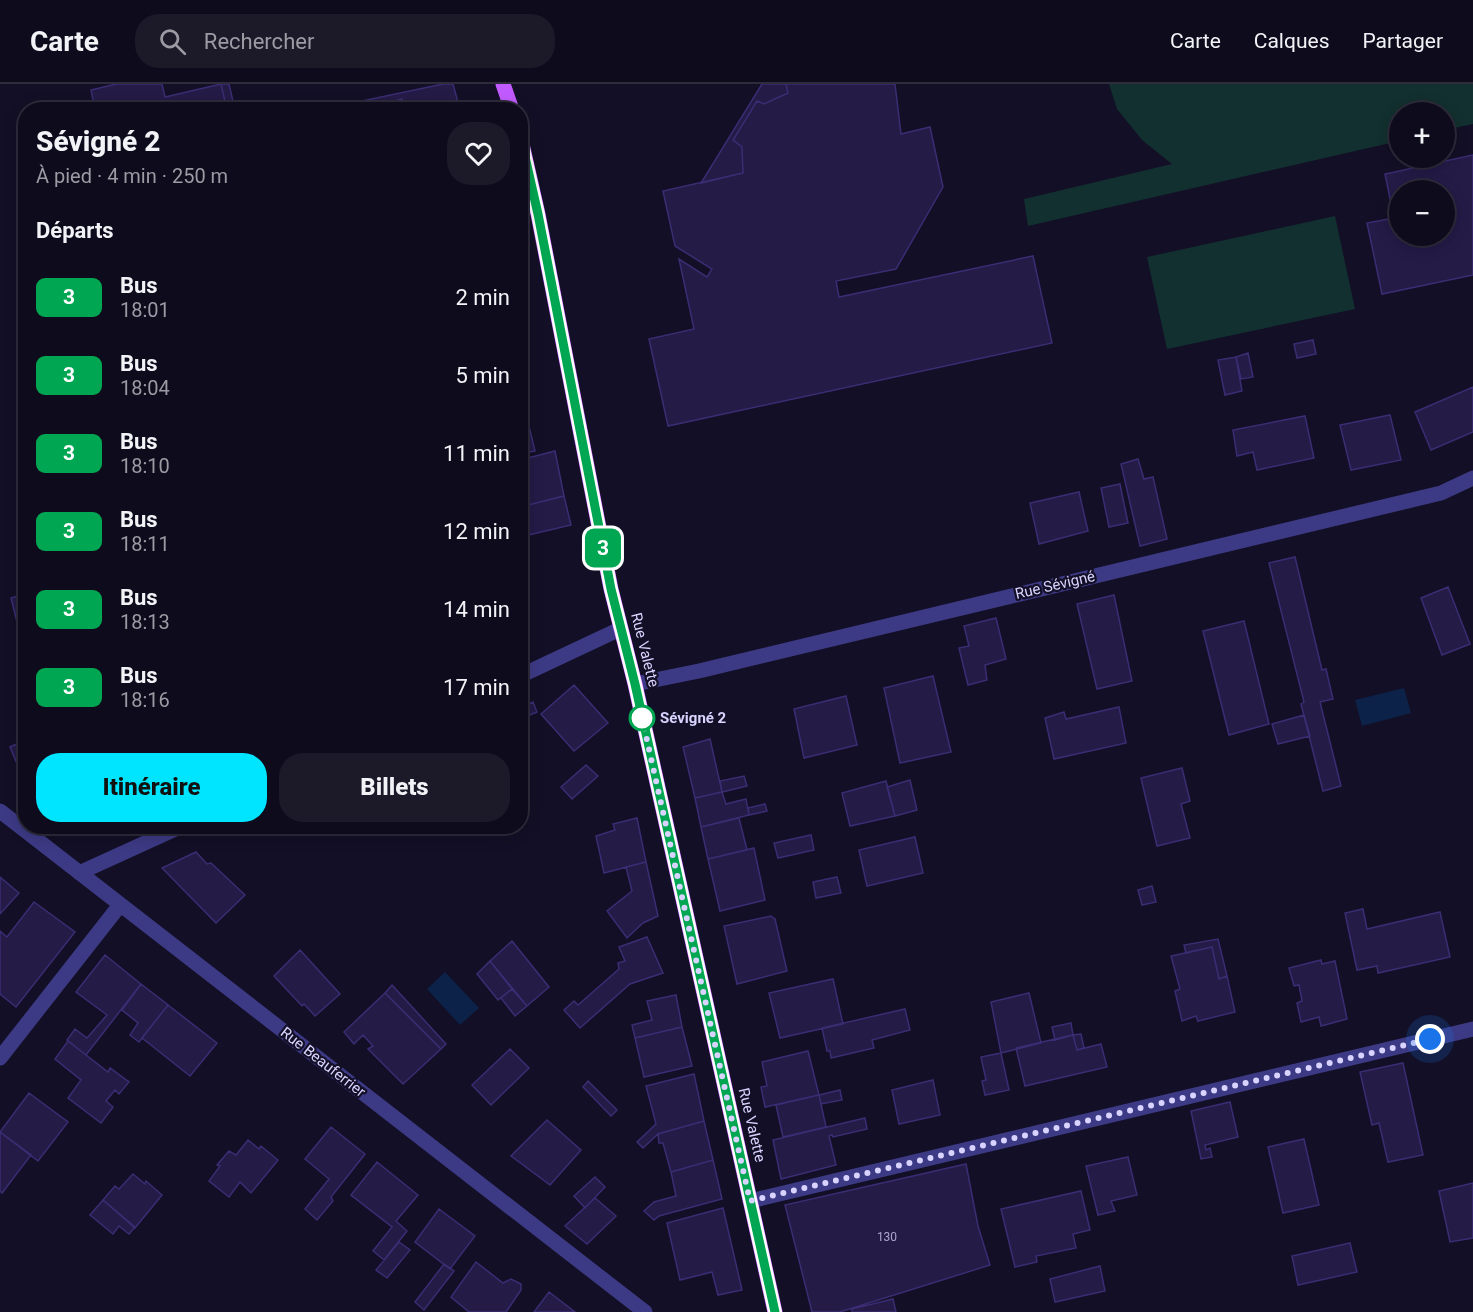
<!DOCTYPE html>
<html lang="fr">
<meta charset="utf-8">
<style>
body{margin:0;font-family:Roboto,sans-serif;background:#1c1929;color:#f1f3f6;height:100vh;display:flex;flex-direction:column;font-size:22px;white-space:nowrap}
*{box-sizing:border-box;margin:0}
p{font-size:20px;color:#9b9ba3}
.icon{flex:none;width:33px;height:33px;fill:none;stroke:currentColor;stroke-width:2;stroke-linecap:round;stroke-linejoin:round}
.map{position:relative;flex:1;overflow:hidden}
.drawer{position:absolute;left:18px;top:18px;width:510px;height:732px;display:flex;flex-direction:column;background:#0e0b1c;border-radius:24px;box-shadow:0 3px 15px #0003,0 0 0 2px #2e2b3b}
.drawer>*{flex:none}
.badge{padding:0 12px;border-radius:9px;font-size:21px;line-height:39px}
.tools{position:absolute;left:1389px;top:18px;display:grid;gap:12px}
.tools a{display:grid;place-items:center;width:66px;height:66px;border-radius:50%;background:#0e0b1c;box-shadow:0 3px 15px #0003,0 0 0 2px #2e2b3b;font-size:30px}
.you{position:absolute;width:30px;height:30px;margin:-15px;border:4px solid #fff;border-radius:50%;background:#1a73e8;box-shadow:0 0 0 9px #1a73e833}
.map>.badge{position:absolute;translate:-50% -50%;box-shadow:0 0 0 3px #fff}
h2{padding:0 18px;font-size:22px;line-height:54px}
.round{display:grid;place-items:center;flex:none;width:63px;height:63px;border-radius:24px;background:#1c1929}
.headline{display:flex;align-items:center;justify-content:space-between;height:102px;padding:0 18px}
h1{font-size:28px;font-weight:800;line-height:45px}
.button{display:flex;gap:12px;margin-top:auto;padding:12px 18px}
.button a{flex:1;height:69px;border-radius:24px;background:#00e5ff;color:#111;font-size:24px;font-weight:800;line-height:69px;text-align:center}
.button a+a{background:#1c1929;color:#f1f3f6}
ul{padding:0;list-style:none}
li{display:flex;align-items:center;gap:18px;height:78px;padding:0 18px}
li div{flex:1}
li b{display:block;font-size:22px}
li em{font-style:normal}
li .badge{min-width:66px;font-weight:700;text-align:center}
header{display:flex;align-items:center;gap:36px;box-sizing:border-box;height:84px;padding:0 30px;background:#0e0b1c;border-bottom:2px solid #2e2b3b}
header strong{font-size:28px}
nav{display:flex;gap:33px;margin-inline-start:auto;font-size:21px}
.search{width:420px;height:54px;background:#1c1929;display:flex;align-items:center;gap:15px;box-sizing:border-box;padding:0 21px;border-radius:24px;color:#9b9ba3;font-size:22px}
.map>svg:first-child{display:block}
.green{fill:#12302f}
.water{fill:#0c2248}
.building{fill:#241b47;stroke:#3b2d73;stroke-width:1.5;fill-rule:evenodd}
.lines{fill:none;stroke-linecap:round;stroke-linejoin:round}
.minor{stroke:#3d3a85;stroke-width:15}
.major{stroke:#c25bff;stroke-width:15}
.line-casing{stroke:#fff;stroke-width:14}
.line{stroke:#00a651;stroke-width:9}
.walk{stroke:#d9d4ff;stroke-width:6;stroke-dasharray:0 10.8}
.stop-dot{fill:#fff;stroke:#00a651;stroke-width:3}
.labels{text-anchor:middle;dominant-baseline:central;stroke-width:4.5;stroke-linejoin:round;paint-order:stroke}
.number-label{font-size:12px;fill:#aca6d1}
.street-label{font-size:15px;fill:#d9d4ff;stroke:#130f26}
.stop-label{font-size:15px;font-weight:bold;fill:#d9d4ff;stroke:#130f26;text-anchor:start}
</style>
<header>
<strong>Carte</strong>
<div class="search"><svg class="icon" aria-label="search" viewBox="0 0 24 24"><circle cx="10" cy="10" r="6"/><path d="M15 15l6 6"/></svg>Rechercher</div>
<nav><a>Carte</a><a>Calques</a><a>Partager</a></nav>
</header>
<div class="map">
<svg width="1473" height="1228" viewBox="0 0 1473 1228">
<rect width="100%" height="100%" fill="#130f26"/>
<path class="green" d="M 1109,0 L 1473,0 L 1473,40 L 1445,46 L 1444,28 L 1400,28 L 1399,57 L 1028,142 L 1024,115 L 1172,80 L 1142,56 L 1117,25 Z
M 1335,132 L 1355,225 L 1167,265 L 1147,173 Z"/>
<path class="water" d="M 1404,604 L 1411,629 L 1362,642 L 1355,616 Z
M 445,888 L 479,924 L 460,941 L 427,905 Z"/>
<path class="building" d="M 116,0 L 162,0 L 165,13 L 221,0 L 227,26 L 95,26 L 91,6 Z
M 221,0 L 229,0 L 235,26 L 227,26 Z
M 443,0 L 453,0 L 460,26 L 405,26 L 402,15 L 383,20 L 383,26 L 359,26 L 357,18 Z
M 762,0 L 786,0 L 788,9 L 764,20 L 757,17 L 733,56 L 742,63 L 743,89 L 701,99 Z
M 786,0 L 895,0 L 901,50 L 930,43 L 943,103 L 896,185 L 836,197 L 839,213 L 1033,172 L 1052,259 L 668,342 L 649,255 L 694,245 L 679,175 L 707,193 L 712,185 L 675,162 L 663,107 L 743,89 L 742,63 L 733,56 L 757,17 L 764,20 L 788,9 Z
M 1473,71 L 1473,191 L 1382,210 L 1367,139 L 1394,134 L 1385,90 ZM 1400,106 L 1444,106 L 1444,152 L 1400,152 Z
M 1313,256 L 1316,270 L 1297,274 L 1294,260 Z
M 1248,269 L 1253,293 L 1241,295 L 1236,273 Z
M 1236,273 L 1242,307 L 1225,311 L 1218,276 Z
M 1473,303 L 1473,348 L 1431,366 L 1415,328 Z
M 520,317 L 523,317 L 535,367 L 520,370 Z
M 1390,331 L 1401,376 L 1351,386 L 1340,341 Z
M 1305,332 L 1314,374 L 1257,386 L 1253,368 L 1237,372 L 1233,346 Z
M 555,367 L 564,412 L 520,423 L 520,376 Z
M 1138,375 L 1144,395 L 1153,393 L 1167,455 L 1140,462 L 1121,380 Z
M 1120,400 L 1128,439 L 1109,443 L 1101,404 Z
M 1079,408 L 1088,447 L 1039,460 L 1030,419 Z
M 564,412 L 571,441 L 520,453 L 520,423 Z
M 1295,473 L 1322,586 L 1326,585 L 1333,615 L 1320,618 L 1341,702 L 1323,707 L 1301,620 L 1304,618 L 1269,479 Z
M 1448,503 L 1470,560 L 1442,571 L 1421,514 Z
M 26,510 L 26,553 L 21,554 L 11,514 Z
M 1114,511 L 1132,597 L 1097,605 L 1077,520 Z
M 996,534 L 1006,575 L 985,581 L 987,596 L 968,601 L 959,564 L 969,562 L 964,542 Z
M 1244,537 L 1269,640 L 1229,651 L 1203,547 Z
M 933,592 L 951,668 L 900,679 L 884,604 Z
M 574,601 L 608,639 L 574,667 L 541,630 Z
M 846,612 L 857,661 L 804,674 L 794,625 Z
M 533,618 L 537,628 L 520,635 L 520,624 Z
M 1119,623 L 1126,659 L 1054,675 L 1045,634 L 1064,628 L 1066,635 Z
M 1304,631 L 1310,652 L 1278,660 L 1272,640 Z
M 710,655 L 722,708 L 695,714 L 683,663 Z
M 26,656 L 26,684 L 20,687 L 10,663 Z
M 586,681 L 598,692 L 572,715 L 561,703 Z
M 1182,684 L 1190,717 L 1181,720 L 1190,754 L 1157,762 L 1141,694 Z
M 744,692 L 747,702 L 722,708 L 720,697 Z
M 910,696 L 917,726 L 895,732 L 887,703 Z
M 886,697 L 895,732 L 850,742 L 842,709 Z
M 722,708 L 726,720 L 746,715 L 749,731 L 701,743 L 695,714 Z
M 765,720 L 767,727 L 749,731 L 748,724 Z
M 637,734 L 646,778 L 604,789 L 596,752 L 615,746 L 613,740 Z
M 739,734 L 747,766 L 708,775 L 701,743 Z
M 811,751 L 814,766 L 778,774 L 774,759 Z
M 915,753 L 923,789 L 867,802 L 859,766 Z
M 754,764 L 765,816 L 720,827 L 708,775 Z
M 196,768 L 207,780 L 211,779 L 245,811 L 216,839 L 162,784 Z
M 646,778 L 658,832 L 643,839 L 627,854 L 607,827 L 632,807 L 626,783 Z
M 0,793 L 19,809 L 0,830 Z
M 837,793 L 841,809 L 816,814 L 813,798 Z
M 1152,802 L 1156,818 L 1142,821 L 1138,806 Z
M 34,818 L 75,848 L 16,923 L 0,910 L 0,847 L 7,853 Z
M 1363,825 L 1367,845 L 1440,828 L 1450,873 L 1378,889 L 1377,882 L 1357,886 L 1345,829 Z
M 771,832 L 775,835 L 787,887 L 737,900 L 724,842 Z
M 647,853 L 663,889 L 630,900 L 580,944 L 564,926 L 574,917 L 578,921 L 619,885 L 618,879 L 625,877 L 619,863 Z
M 1218,855 L 1227,892 L 1219,895 L 1212,863 L 1186,869 L 1184,861 Z
M 512,857 L 549,903 L 527,922 L 490,877 Z
M 1212,863 L 1219,895 L 1227,892 L 1235,928 L 1198,937 L 1196,932 L 1182,937 L 1175,907 L 1180,905 L 1171,872 Z
M 300,866 L 340,910 L 315,932 L 304,920 L 302,922 L 274,892 Z
M 105,871 L 141,900 L 86,971 L 67,956 L 75,945 L 87,954 L 107,931 L 76,908 Z
M 1321,876 L 1322,880 L 1335,877 L 1347,935 L 1321,942 L 1319,933 L 1301,938 L 1297,919 L 1302,917 L 1299,901 L 1294,902 L 1289,884 Z
M 490,877 L 512,905 L 498,916 L 477,890 Z
M 833,895 L 843,940 L 780,954 L 769,909 Z
M 141,900 L 168,921 L 139,958 L 130,951 L 138,939 L 122,926 Z
M 392,901 L 446,960 L 441,965 L 385,909 Z
M 512,905 L 527,922 L 515,932 L 501,914 Z
M 385,909 L 441,965 L 403,1000 L 368,965 L 373,962 L 363,951 L 354,960 L 344,948 Z
M 1029,909 L 1041,959 L 1001,969 L 991,918 Z
M 676,911 L 682,943 L 635,954 L 632,941 L 652,936 L 647,917 Z
M 168,921 L 217,959 L 190,992 L 142,954 Z
M 905,925 L 910,946 L 872,956 L 874,964 L 831,974 L 830,967 L 827,967 L 822,944 Z
M 1071,939 L 1073,951 L 1055,956 L 1052,943 Z
M 682,943 L 692,982 L 644,993 L 635,954 Z
M 1081,950 L 1084,964 L 1077,966 L 1073,951 Z
M 1073,951 L 1077,966 L 1101,960 L 1107,983 L 1025,1002 L 1016,964 Z
M 68,957 L 108,988 L 110,984 L 129,998 L 119,1010 L 115,1006 L 106,1017 L 113,1023 L 101,1039 L 68,1014 L 81,996 L 55,975 Z
M 510,965 L 529,984 L 491,1021 L 472,1001 Z
M 808,967 L 819,1011 L 765,1023 L 761,1003 L 767,1002 L 762,978 Z
M 1001,969 L 1009,1006 L 985,1011 L 982,997 L 986,996 L 981,973 Z
M 1403,979 L 1423,1071 L 1388,1078 L 1379,1039 L 1372,1041 L 1360,988 Z
M 694,990 L 704,1037 L 658,1050 L 643,1064 L 637,1058 L 656,1040 L 646,1002 Z
M 933,996 L 940,1031 L 899,1040 L 892,1006 Z
M 588,997 L 617,1026 L 611,1032 L 583,1003 Z
M 840,1006 L 842,1016 L 821,1020 L 819,1011 Z
M 29,1009 L 68,1038 L 38,1077 L 0,1048 Z
M 819,1011 L 826,1043 L 783,1053 L 776,1021 Z
M 1230,1018 L 1238,1053 L 1205,1061 L 1206,1066 L 1210,1064 L 1212,1073 L 1201,1075 L 1191,1027 Z
M 865,1034 L 867,1045 L 833,1053 L 832,1051 L 829,1052 L 836,1081 L 781,1095 L 773,1056 Z
M 547,1036 L 581,1066 L 550,1101 L 511,1072 Z
M 704,1037 L 713,1076 L 671,1088 L 663,1059 L 659,1059 L 658,1050 Z
M 331,1043 L 365,1070 L 331,1113 L 333,1117 L 317,1136 L 305,1125 L 329,1095 L 305,1075 Z
M 0,1048 L 31,1071 L 2,1109 L 0,1107 Z
M 1304,1055 L 1319,1121 L 1283,1129 L 1268,1063 Z
M 248,1056 L 259,1065 L 261,1062 L 278,1076 L 251,1109 L 240,1098 L 229,1113 L 209,1097 L 220,1082 L 217,1081 L 229,1067 L 236,1071 Z
M 1128,1073 L 1137,1111 L 1111,1117 L 1115,1127 L 1098,1131 L 1086,1082 Z
M 713,1076 L 722,1115 L 659,1132 L 654,1136 L 644,1127 L 654,1118 L 676,1112 L 671,1088 Z
M 377,1078 L 418,1111 L 396,1137 L 407,1147 L 384,1176 L 373,1167 L 392,1143 L 351,1111 Z
M 966,1080 L 978,1142 L 990,1181 L 840,1228 L 812,1228 L 785,1121 Z
M 133,1090 L 145,1100 L 146,1097 L 162,1111 L 135,1144 L 103,1116 L 115,1102 L 119,1105 Z
M 595,1093 L 605,1103 L 585,1124 L 574,1112 Z
M 1473,1099 L 1473,1154 L 1450,1158 L 1439,1107 Z
M 1081,1107 L 1090,1146 L 1073,1150 L 1076,1164 L 1036,1172 L 1037,1178 L 1015,1183 L 1001,1125 Z
M 595,1114 L 616,1132 L 587,1160 L 565,1142 Z
M 103,1116 L 135,1143 L 129,1150 L 119,1142 L 113,1150 L 90,1131 Z
M 723,1124 L 742,1206 L 718,1211 L 712,1188 L 680,1196 L 667,1139 Z
M 439,1125 L 475,1152 L 450,1185 L 415,1158 Z
M 399,1158 L 410,1166 L 387,1194 L 376,1186 Z
M 1350,1159 L 1357,1188 L 1298,1201 L 1292,1172 Z
M 476,1178 L 503,1199 L 511,1195 L 521,1200 L 521,1206 L 506,1228 L 469,1228 L 451,1213 Z
M 444,1180 L 454,1187 L 424,1226 L 415,1218 Z
M 1100,1182 L 1105,1207 L 1055,1218 L 1050,1195 Z
M 549,1208 L 575,1228 L 534,1228 Z
M 893,1215 L 896,1228 L 852,1228 L 852,1225 Z"/>
<g class="lines">
<path class="minor" d="M 520,592 L 620,545
M 635,600 L 699,587 L 1441,409 L 1473,394
M 0,727 L 645,1228
M 79,789 L 182,742
M 0,974 L 120,821
M 750,1117 L 1473,945"/>
<path class="major" d="M 503,0 L 512,26
M 520,51 L 538,130 L 611,505 L 635,600 L 775,1228"/>
</g>
<g class="lines">
<defs>
<path id="line" d="M 520,51 L 538,130 L 611,505 L 635,600 L 775,1228"/>
</defs>
<use href="#line" class="line-casing"/>
<use href="#line" class="line"/>
<path class="walk" d="M 642,634 L 750,1117 L 1430,955"/>
</g>
<circle class="stop-dot" cx="642" cy="634" r="12"/>
<g class="labels">
<g class="number-label">
<text x="887" y="1153">130</text>
</g>
<g class="street-label">
<text transform="translate(1055 501) rotate(-13)">Rue Sévigné</text>
<text transform="translate(645 566) rotate(76)">Rue Valette</text>
<text transform="translate(323 978) rotate(38)">Rue Beauferrier</text>
<text transform="translate(752 1041) rotate(77)">Rue Valette</text>
</g>
<g class="stop-label">
<text x="660" y="634">Sévigné 2</text>
</g>
</g>
</svg>
<div class="tools">
<a>+</a>
<a>−</a>
</div>
<div class="you" style="left:1430px;top:955px"></div>
<b class="badge" style="left:603px;top:464px;background:#00a651;color:#fff">3</b>
<section class="drawer">
<div class="headline"><div><h1>Sévigné 2</h1><p>À pied · 4 min · 250 m</p></div><a class="round"><svg class="icon" aria-label="heart" viewBox="0 0 24 24"><path d="M12 20l-8-8c-3-5 5-10 8-4 3-6 11-1 8 4z"/></svg></a></div>
<h2>Départs</h2>
<ul>
<li><span class="badge" style="background:#00a651;color:#fff">3</span><div><b>Bus</b><p>18:01</p></div><em>2 min</em></li>
<li><span class="badge" style="background:#00a651;color:#fff">3</span><div><b>Bus</b><p>18:04</p></div><em>5 min</em></li>
<li><span class="badge" style="background:#00a651;color:#fff">3</span><div><b>Bus</b><p>18:10</p></div><em>11 min</em></li>
<li><span class="badge" style="background:#00a651;color:#fff">3</span><div><b>Bus</b><p>18:11</p></div><em>12 min</em></li>
<li><span class="badge" style="background:#00a651;color:#fff">3</span><div><b>Bus</b><p>18:13</p></div><em>14 min</em></li>
<li><span class="badge" style="background:#00a651;color:#fff">3</span><div><b>Bus</b><p>18:16</p></div><em>17 min</em></li>
</ul>
<div class="button"><a>Itinéraire</a><a>Billets</a></div>
</section>
</div>
